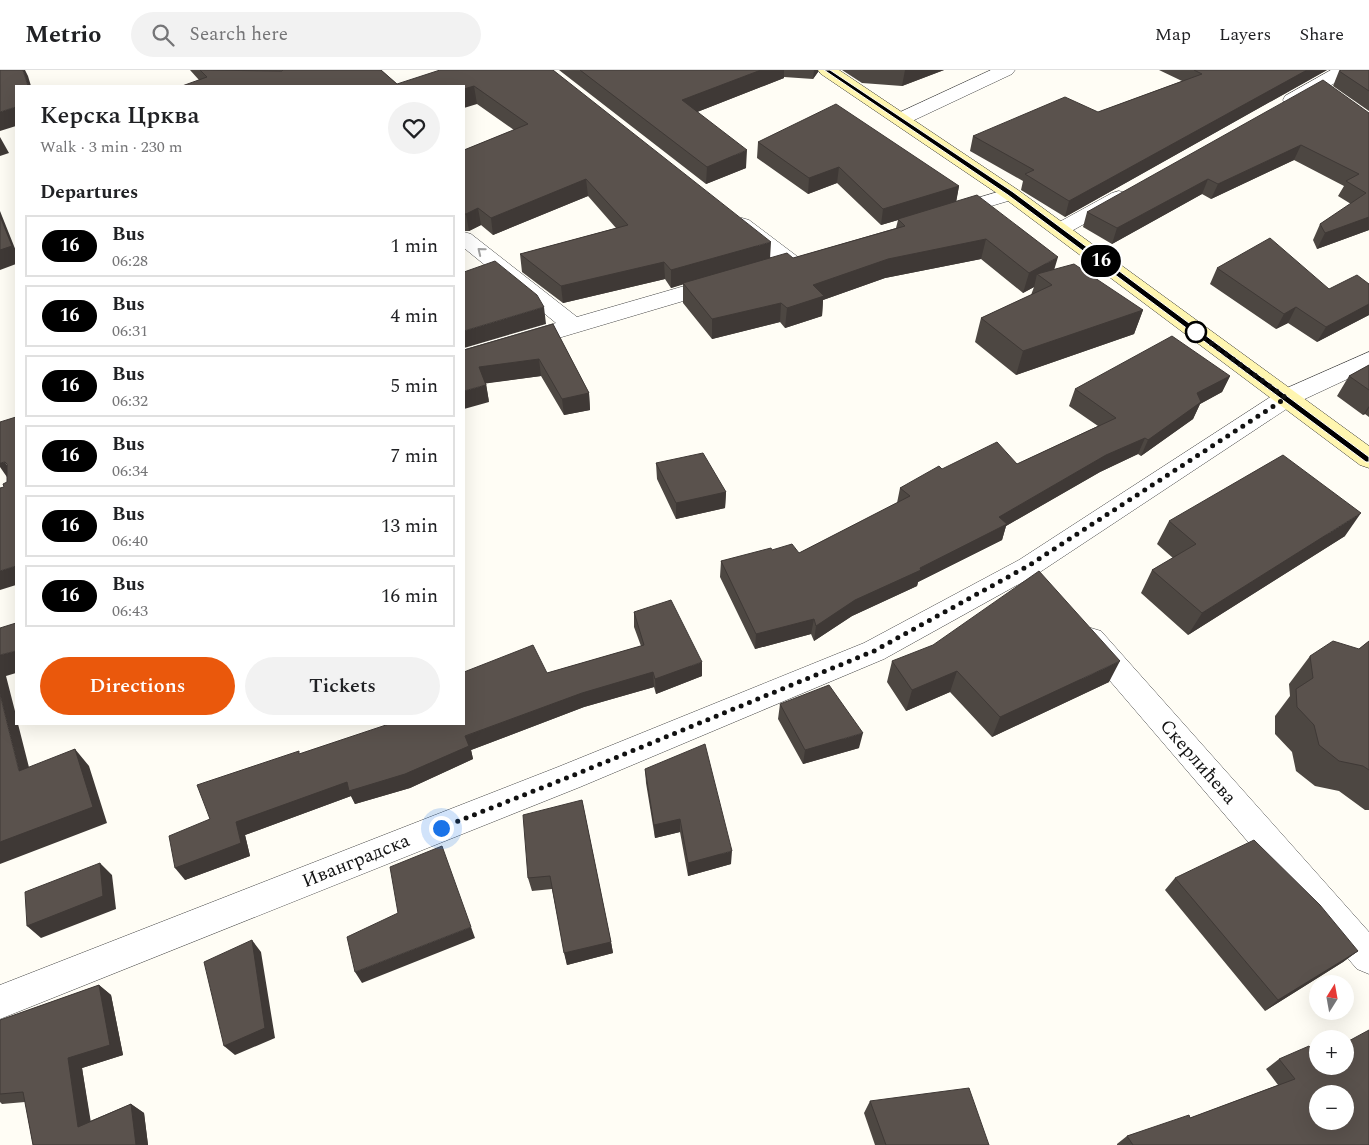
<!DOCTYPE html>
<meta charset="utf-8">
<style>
body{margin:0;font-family:Spectral,serif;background:#f2f2f2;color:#202124;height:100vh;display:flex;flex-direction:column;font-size:19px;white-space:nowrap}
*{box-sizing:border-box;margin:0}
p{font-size:16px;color:#757577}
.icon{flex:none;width:28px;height:28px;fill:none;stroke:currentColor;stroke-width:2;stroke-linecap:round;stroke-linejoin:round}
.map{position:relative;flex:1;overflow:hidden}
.drawer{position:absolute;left:15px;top:15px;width:450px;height:640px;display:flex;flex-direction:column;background:#fff;border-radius:0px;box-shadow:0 5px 20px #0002}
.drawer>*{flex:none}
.badge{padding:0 10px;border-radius:16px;font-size:18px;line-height:32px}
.needle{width:32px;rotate:11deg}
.controls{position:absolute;left:1309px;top:905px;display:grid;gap:10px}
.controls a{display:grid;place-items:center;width:45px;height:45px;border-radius:50%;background:#fff;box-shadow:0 5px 20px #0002;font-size:25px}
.you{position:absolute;width:25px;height:25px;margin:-12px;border:4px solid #fff;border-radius:50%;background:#1a73e8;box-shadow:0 0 0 8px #1a73e833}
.map>.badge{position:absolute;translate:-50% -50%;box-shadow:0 0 0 2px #fff}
h2{padding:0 25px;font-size:19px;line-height:45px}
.round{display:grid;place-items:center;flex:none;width:52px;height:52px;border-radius:26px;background:#f2f2f2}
.headline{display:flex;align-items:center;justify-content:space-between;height:85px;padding:0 25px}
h1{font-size:24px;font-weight:600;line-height:38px}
.primary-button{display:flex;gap:10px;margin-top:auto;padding:10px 25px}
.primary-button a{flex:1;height:58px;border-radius:30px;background:#ea580c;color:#fff;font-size:20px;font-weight:600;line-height:58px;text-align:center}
.primary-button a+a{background:#f2f2f2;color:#202124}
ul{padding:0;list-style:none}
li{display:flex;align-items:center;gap:15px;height:62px;margin:0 10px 8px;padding:0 15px;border:2px solid #e0e0e0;border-radius:0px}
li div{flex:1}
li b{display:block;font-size:19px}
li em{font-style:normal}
li .badge{min-width:55px;font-weight:700;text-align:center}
header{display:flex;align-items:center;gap:30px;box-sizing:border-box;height:70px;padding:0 25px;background:#fff;border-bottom:1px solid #e0e0e0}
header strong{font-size:24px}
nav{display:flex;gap:28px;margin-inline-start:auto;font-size:18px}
.search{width:350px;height:45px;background:#f2f2f2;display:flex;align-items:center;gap:12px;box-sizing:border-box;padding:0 18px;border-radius:28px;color:#757577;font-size:19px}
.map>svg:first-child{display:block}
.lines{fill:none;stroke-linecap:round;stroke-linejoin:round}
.minor-casing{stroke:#444;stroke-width:1}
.tertiary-casing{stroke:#444;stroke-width:1}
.secondary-casing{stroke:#333;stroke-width:1}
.minor{fill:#fff;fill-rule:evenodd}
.tertiary{fill:#fff;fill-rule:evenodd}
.secondary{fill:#fff6b0;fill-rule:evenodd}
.wall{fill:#4d4742}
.shaded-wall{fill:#3f3936}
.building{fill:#5a524d;stroke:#3f3936;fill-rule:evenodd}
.oneway{stroke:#a0a0a0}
.line{fill:#000;stroke:#fff}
.walk{stroke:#111;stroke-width:5;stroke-dasharray:0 9}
.stop-dot{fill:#fff;stroke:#000;stroke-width:2.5}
.labels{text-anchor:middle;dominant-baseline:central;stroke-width:5;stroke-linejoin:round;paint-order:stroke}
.street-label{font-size:19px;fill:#111;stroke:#fff}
</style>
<header>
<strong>Metrio</strong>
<div class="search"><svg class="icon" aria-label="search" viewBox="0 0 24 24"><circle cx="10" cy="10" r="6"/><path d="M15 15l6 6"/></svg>Search here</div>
<nav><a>Map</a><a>Layers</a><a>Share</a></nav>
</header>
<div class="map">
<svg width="1369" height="1075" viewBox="0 0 1369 1075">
<rect width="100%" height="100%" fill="#fffdf5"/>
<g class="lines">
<defs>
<path id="minor" d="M 991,0 L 1015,0 L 1012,4 L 908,53 L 901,55 L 894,53 L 892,49 L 894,45 Z
M 1331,0 L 1353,0 L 1350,4 L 1299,34 L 1292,36 L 1285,34 L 1283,30 L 1285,26 Z
M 1011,118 L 1018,120 L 1021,124 L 1018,128 L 951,148 L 944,146 L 941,142 L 944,138 Z
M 1119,121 L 1126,123 L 1129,127 L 1126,131 L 1066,164 L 1059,166 L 1052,164 L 1049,160 L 1052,156 L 1112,123 Z
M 742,148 L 749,150 L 798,187 L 801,192 L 798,197 L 790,199 L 782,197 L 735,158 L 732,154 L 735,150 Z
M 464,162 L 471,164 L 577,247 L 719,206 L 727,208 L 730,213 L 727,218 L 464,296 L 464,280 L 556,253 L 464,178 Z
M 1286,320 L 1294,322 L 1298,328 L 1294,334 L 1037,504 L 884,589 L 580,717 L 0,949 L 0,915 L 558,697 L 864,573 L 1019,490 L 1278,322 Z
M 1091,558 L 1101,561 L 1369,862 L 1369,904 L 1357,899 L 1081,577 L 1077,569 L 1081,561 Z"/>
<path id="tertiary" d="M 1369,282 L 1369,299 L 1294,334 L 1286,336 L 1278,334 L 1274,328 L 1278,322 Z"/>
<path id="secondary" d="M 818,0 L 839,0 L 1018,120 L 1369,376 L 1369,398 L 1360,395 L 1004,128 L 821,4 Z"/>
</defs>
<use href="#minor" class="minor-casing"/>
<use href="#tertiary" class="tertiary-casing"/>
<use href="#secondary" class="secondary-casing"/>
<use href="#minor" class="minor"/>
<use href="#tertiary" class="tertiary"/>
<use href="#secondary" class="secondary"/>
</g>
<path class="wall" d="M 190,0 L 381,0 L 397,14 L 553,0 L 770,188 L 793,188 L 896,158 L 898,150 L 881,155 L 837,113 L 808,124 L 757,88 L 758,72 L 959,116 L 956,131 L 1054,199 L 1143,240 L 1134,264 L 1016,305 L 975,272 L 981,248 L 1031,225 L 1034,217 L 1023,223 L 981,189 L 885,208 L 823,230 L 822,246 L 785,258 L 780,252 L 712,269 L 683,233 L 683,214 L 671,218 L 665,209 L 563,233 L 522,202 L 520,184 L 616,158 L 588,126 L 493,165 L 481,155 L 469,161 L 464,161 L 464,80 L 514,60 L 477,34 L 199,10 Z
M 559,0 L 818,0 L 818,2 L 813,9 L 784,7 L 784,8 L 697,42 L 746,98 L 706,114 Z
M 842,0 L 944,0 L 902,16 L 862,13 Z
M 1159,0 L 1327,0 L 1065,147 L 1021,120 L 1023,111 L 970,81 L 973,66 L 1098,42 L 1182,11 Z
M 1369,0 L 1369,41 L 1333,16 L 1339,1 Z
M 1369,43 L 1369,160 L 1317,179 L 1313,170 L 1320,154 L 1351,134 L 1338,126 L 1344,116 L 1294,90 L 1211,129 L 1202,124 L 1112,174 L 1083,157 L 1087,142 Z
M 1217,198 L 1329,219 L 1369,214 L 1369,245 L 1317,272 L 1288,253 L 1276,259 L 1210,214 Z
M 553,254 L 589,323 L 590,340 L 564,345 L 541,306 L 486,313 L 489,332 L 464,280 Z
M 1369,295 L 1369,347 L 1365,344 L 1363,345 L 1337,326 L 1349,306 Z
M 1230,306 L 1222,322 L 1200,334 L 1193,349 L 1141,386 L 1138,384 L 1100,402 L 1006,456 L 1002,470 L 918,512 L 917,516 L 852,546 L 814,571 L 811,564 L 755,579 L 720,507 L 721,491 L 772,480 L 799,483 L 897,433 L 900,418 L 942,399 L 1017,394 L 1098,356 L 1069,336 L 1075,319 Z
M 656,393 L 726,422 L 725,438 L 676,449 L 657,409 Z
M 1169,451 L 1345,466 L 1188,565 L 1141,523 L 1152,500 L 1173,488 L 1157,474 Z
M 634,542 L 702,606 L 656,624 L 654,617 L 584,637 L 471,680 L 473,689 L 410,718 L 355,734 L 351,726 L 245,765 L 250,786 L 185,810 L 210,749 L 300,684 L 547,603 L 641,576 L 634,557 Z
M 1369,571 L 1369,740 L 1365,740 L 1339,721 L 1315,716 L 1296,701 L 1292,682 L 1275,664 L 1275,646 L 1290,626 L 1289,614 L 1310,586 L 1359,579 Z
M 892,591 L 1109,612 L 992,667 L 950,622 L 906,641 L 887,612 Z
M 780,634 L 859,678 L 803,694 L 778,649 Z
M 645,699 L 731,794 L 688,806 L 680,762 L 655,768 L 646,713 Z
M 582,730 L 611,872 L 613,883 L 567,895 L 552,819 L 532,821 L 528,808 Z
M 1175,808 L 1358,881 L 1343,892 L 1265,941 L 1165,820 Z
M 99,915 L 111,925 L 123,985 L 82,998 L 90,1051 L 131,1034 L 144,1043 L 148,1075 L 33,1075 L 25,1032 L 2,1034 L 0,1032 L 0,950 Z
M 1279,989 L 1318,989 L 1369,1075 L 1117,1075 L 1117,1074 L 1127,1066 L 1190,1048 L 1278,1015 L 1266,999 Z
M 870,1031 L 989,1075 L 875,1075 L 864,1043 Z"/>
<path class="shaded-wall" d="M 23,0 L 25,0 L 28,6 L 31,16 L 28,16 Z
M 761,0 L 784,0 L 784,8 L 682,48 L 682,30 Z
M 814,0 L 818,0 L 818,2 L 813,9 Z
M 905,0 L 944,0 L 902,16 Z
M 1307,0 L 1327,0 L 1065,147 L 1069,131 Z
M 474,16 L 477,34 L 464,38 L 464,19 Z
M 16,37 L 16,56 L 0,61 L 0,42 Z
M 0,67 L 9,83 L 0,86 Z
M 1301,75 L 1294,90 L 1211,129 L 1218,114 Z
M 747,80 L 746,98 L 706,114 L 707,97 Z
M 839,97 L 837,113 L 808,124 L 809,108 Z
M 586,109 L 588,126 L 493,165 L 491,148 Z
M 1208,109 L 1202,124 L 1112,174 L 1117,158 Z
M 959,116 L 956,133 L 898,149 L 898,150 L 881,155 L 883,139 Z
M 478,138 L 481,155 L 469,161 L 466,144 Z
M 0,141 L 16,181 L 16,194 L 0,200 Z
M 1369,147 L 1369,160 L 1317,179 L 1325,163 Z
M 986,169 L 981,189 L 885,208 L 823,230 L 822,246 L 785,258 L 787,238 L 813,215 L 888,189 Z
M 771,172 L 770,189 L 671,218 L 671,200 Z
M 1058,187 L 1052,207 L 1037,204 L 1034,217 L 1023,223 L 1029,203 Z
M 664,192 L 665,209 L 563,233 L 561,216 Z
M 781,233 L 780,252 L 712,269 L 712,249 Z
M 1369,234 L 1369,245 L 1317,272 L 1326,257 Z
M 544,237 L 546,254 L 464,278 L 464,261 Z
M 1296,237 L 1288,253 L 1276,259 L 1284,244 Z
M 1143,240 L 1134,264 L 1016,305 L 1023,281 Z
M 539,289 L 541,306 L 482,314 L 479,297 Z
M 1230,306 L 1222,322 L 1200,334 L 1193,349 L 1141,386 L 1148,370 L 1197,323 Z
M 486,315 L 489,332 L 464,339 L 464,321 Z
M 589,323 L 590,340 L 564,345 L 562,329 Z
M 1369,336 L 1369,338 L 1365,344 L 1363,345 Z
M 1145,368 L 1138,384 L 1100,402 L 1006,456 L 1002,470 L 918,512 L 917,516 L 852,546 L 814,571 L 816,556 L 855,530 L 920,498 L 999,447 L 1106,385 Z
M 5,392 L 15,408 L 9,410 L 0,397 L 0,393 Z
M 726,422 L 725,438 L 676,449 L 676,433 Z
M 1361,443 L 1345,466 L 1188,565 L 1202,543 Z
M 16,496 L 16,515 L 0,520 L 0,501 Z
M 814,549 L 811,564 L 755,579 L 756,564 Z
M 16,581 L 16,603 L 6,606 L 16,645 L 16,654 L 18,654 L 34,717 L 19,701 L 0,624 L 0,585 Z
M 1120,591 L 1109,612 L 992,667 L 1000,647 Z
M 702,592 L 702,606 L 656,624 L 655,609 Z
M 957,601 L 950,622 L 906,641 L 912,620 Z
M 653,602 L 654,617 L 584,637 L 471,680 L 473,689 L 410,718 L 355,734 L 351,726 L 245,765 L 250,786 L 185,810 L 175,798 L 236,752 L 582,623 Z
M 863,663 L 859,678 L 803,694 L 805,680 Z
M 75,679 L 89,696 L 107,753 L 0,794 L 0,772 Z
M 680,749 L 680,762 L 655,768 L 654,755 Z
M 442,776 L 475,868 L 362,913 L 355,902 L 471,857 Z
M 732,781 L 731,794 L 688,806 L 688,793 Z
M 100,793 L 112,805 L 116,839 L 41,868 L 27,856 Z
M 252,870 L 261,882 L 275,968 L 235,985 L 224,976 Z
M 611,872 L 613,883 L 567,895 L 564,883 Z
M 1358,881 L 1343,892 L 1265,941 L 1278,930 Z
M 99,915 L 111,925 L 123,985 L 82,998 L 93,1065 L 78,1057 L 68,988 Z
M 131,1034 L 144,1043 L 148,1075 L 136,1075 Z"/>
<path class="building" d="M 0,0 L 23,0 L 28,16 L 16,16 L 16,37 L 0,42 Z
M 200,0 L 282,1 L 283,0 L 381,0 L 397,14 L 440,0 L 553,0 L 771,172 L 671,200 L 664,192 L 561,216 L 520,184 L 628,155 L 586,109 L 491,148 L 478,138 L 466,144 L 464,144 L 464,80 L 528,54 L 474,16 L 464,19 L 464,16 L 182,16 L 207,7 Z
M 580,0 L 761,0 L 682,30 L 747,80 L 707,97 Z
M 1194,0 L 1307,0 L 1069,131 L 1025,104 L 1034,100 L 973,66 L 1065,27 L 1098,42 L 1202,4 Z
M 1342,0 L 1369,0 L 1369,21 L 1339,1 Z
M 1323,10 L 1369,43 L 1369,147 L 1325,163 L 1320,154 L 1366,123 L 1346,111 L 1359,104 L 1301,75 L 1218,114 L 1208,109 L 1117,158 L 1087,142 Z
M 836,34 L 959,116 L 883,139 L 839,97 L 809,108 L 758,72 Z
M 977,125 L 1058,187 L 1029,203 L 986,169 L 888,189 L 813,215 L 824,226 L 787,238 L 781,233 L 712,249 L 683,213 L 787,183 L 793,188 L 905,156 L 898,149 Z
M 0,146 L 12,176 L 0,180 Z
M 1270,168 L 1329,219 L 1357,205 L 1369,214 L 1369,234 L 1326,257 L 1296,237 L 1284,244 L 1217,198 Z
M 495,191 L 537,225 L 544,237 L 464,261 L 464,202 Z
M 1074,194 L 1143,240 L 1023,281 L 981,248 L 1052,215 L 1037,204 Z
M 553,254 L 589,323 L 562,329 L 539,289 L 479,297 L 486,315 L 464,321 L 464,280 Z
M 1172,266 L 1230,306 L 1197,323 L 1201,332 L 1148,370 L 1145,368 L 1106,385 L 999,447 L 1007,454 L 920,498 L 921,500 L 855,530 L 816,556 L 814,549 L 756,564 L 721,491 L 771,478 L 772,480 L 792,474 L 799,483 L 910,426 L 900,418 L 939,396 L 942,399 L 997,372 L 1017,394 L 1116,348 L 1075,319 Z
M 1369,295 L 1369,320 L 1349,306 Z
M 16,347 L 16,496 L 0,501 L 0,418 L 4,417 L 3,414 L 7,412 L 7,394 L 5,392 L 0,393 L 0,352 Z
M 703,383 L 726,422 L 676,433 L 656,393 Z
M 1283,385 L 1361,443 L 1202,543 L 1152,500 L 1196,474 L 1169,451 Z
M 1039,501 L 1120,591 L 1000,647 L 957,601 L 912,620 L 892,591 L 933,575 Z
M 671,530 L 702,592 L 655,609 L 653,602 L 582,623 L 465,666 L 469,676 L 405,704 L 349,721 L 347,712 L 236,752 L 241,773 L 175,798 L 169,766 L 210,749 L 197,715 L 299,681 L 299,684 L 389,654 L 464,654 L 464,602 L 533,575 L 547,603 L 644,575 L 634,542 Z
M 16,553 L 16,581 L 0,585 L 0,558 Z
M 1333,571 L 1359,579 L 1369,571 L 1369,700 L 1363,696 L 1339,691 L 1319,675 L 1314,655 L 1297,637 L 1296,619 L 1313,608 L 1310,586 Z
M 829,615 L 863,663 L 805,680 L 780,634 Z
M 0,624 L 19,701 L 75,679 L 93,737 L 0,772 Z
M 705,674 L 732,781 L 688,793 L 680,749 L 654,755 L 645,699 Z
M 582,730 L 611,872 L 564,883 L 550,806 L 528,808 L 523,745 Z
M 1254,770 L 1320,835 L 1358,881 L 1278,930 L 1175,808 Z
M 442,776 L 471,857 L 355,902 L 347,867 L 398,843 L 390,797 Z
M 100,793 L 103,826 L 27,856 L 25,822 Z
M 252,870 L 265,958 L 224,976 L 204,892 Z
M 99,915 L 110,975 L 68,988 L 78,1057 L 131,1034 L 136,1075 L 33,1075 L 23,1022 L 0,1024 L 0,950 Z
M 1369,960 L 1369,1075 L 1133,1075 L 1127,1066 L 1189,1045 L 1190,1048 L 1295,1009 L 1279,989 L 1309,976 L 1318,989 L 1318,996 L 1345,996 L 1345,973 ZM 1318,1024 L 1345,1024 L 1345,1051 L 1318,1051 Z
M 969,1018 L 989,1075 L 886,1075 L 870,1031 Z"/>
<defs><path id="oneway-chevron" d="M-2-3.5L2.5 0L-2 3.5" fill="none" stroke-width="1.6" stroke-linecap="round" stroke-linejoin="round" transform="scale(1.25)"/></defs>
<use class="oneway" href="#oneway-chevron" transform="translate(481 181) rotate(-141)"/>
<path class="line" d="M 824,0 L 830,0 L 1013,122 L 1369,387 L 1369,392 L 1366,392 L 1008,125 Z"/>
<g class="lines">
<path class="walk" d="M 441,758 L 569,707 L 874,581 L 1028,496 L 1286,328 L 1196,262"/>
</g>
<circle class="stop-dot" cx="1196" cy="262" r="10"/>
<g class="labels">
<g class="street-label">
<text transform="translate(1198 692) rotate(49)">Скерлићева</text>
<text transform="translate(356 791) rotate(-22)">Иванградска</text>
</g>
</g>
</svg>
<div class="controls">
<a><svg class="needle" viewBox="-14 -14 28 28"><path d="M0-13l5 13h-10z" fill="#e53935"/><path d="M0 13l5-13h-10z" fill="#757577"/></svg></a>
<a>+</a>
<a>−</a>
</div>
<div class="you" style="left:441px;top:758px"></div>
<b class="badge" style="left:1101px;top:191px;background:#000;color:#fff">16</b>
<section class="drawer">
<div class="headline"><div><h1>Керска Црква</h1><p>Walk · 3 min · 230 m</p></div><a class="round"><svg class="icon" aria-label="heart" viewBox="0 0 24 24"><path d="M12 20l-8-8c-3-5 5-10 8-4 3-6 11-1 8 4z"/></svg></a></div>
<h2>Departures</h2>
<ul>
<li><span class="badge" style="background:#000;color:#fff">16</span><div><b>Bus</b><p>06:28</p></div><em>1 min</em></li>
<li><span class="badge" style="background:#000;color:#fff">16</span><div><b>Bus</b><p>06:31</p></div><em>4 min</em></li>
<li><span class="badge" style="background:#000;color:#fff">16</span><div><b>Bus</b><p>06:32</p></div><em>5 min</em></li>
<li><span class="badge" style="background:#000;color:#fff">16</span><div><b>Bus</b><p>06:34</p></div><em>7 min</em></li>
<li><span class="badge" style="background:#000;color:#fff">16</span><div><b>Bus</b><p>06:40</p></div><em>13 min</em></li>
<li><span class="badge" style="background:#000;color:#fff">16</span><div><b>Bus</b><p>06:43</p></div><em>16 min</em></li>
</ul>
<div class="primary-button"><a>Directions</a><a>Tickets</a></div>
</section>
</div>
